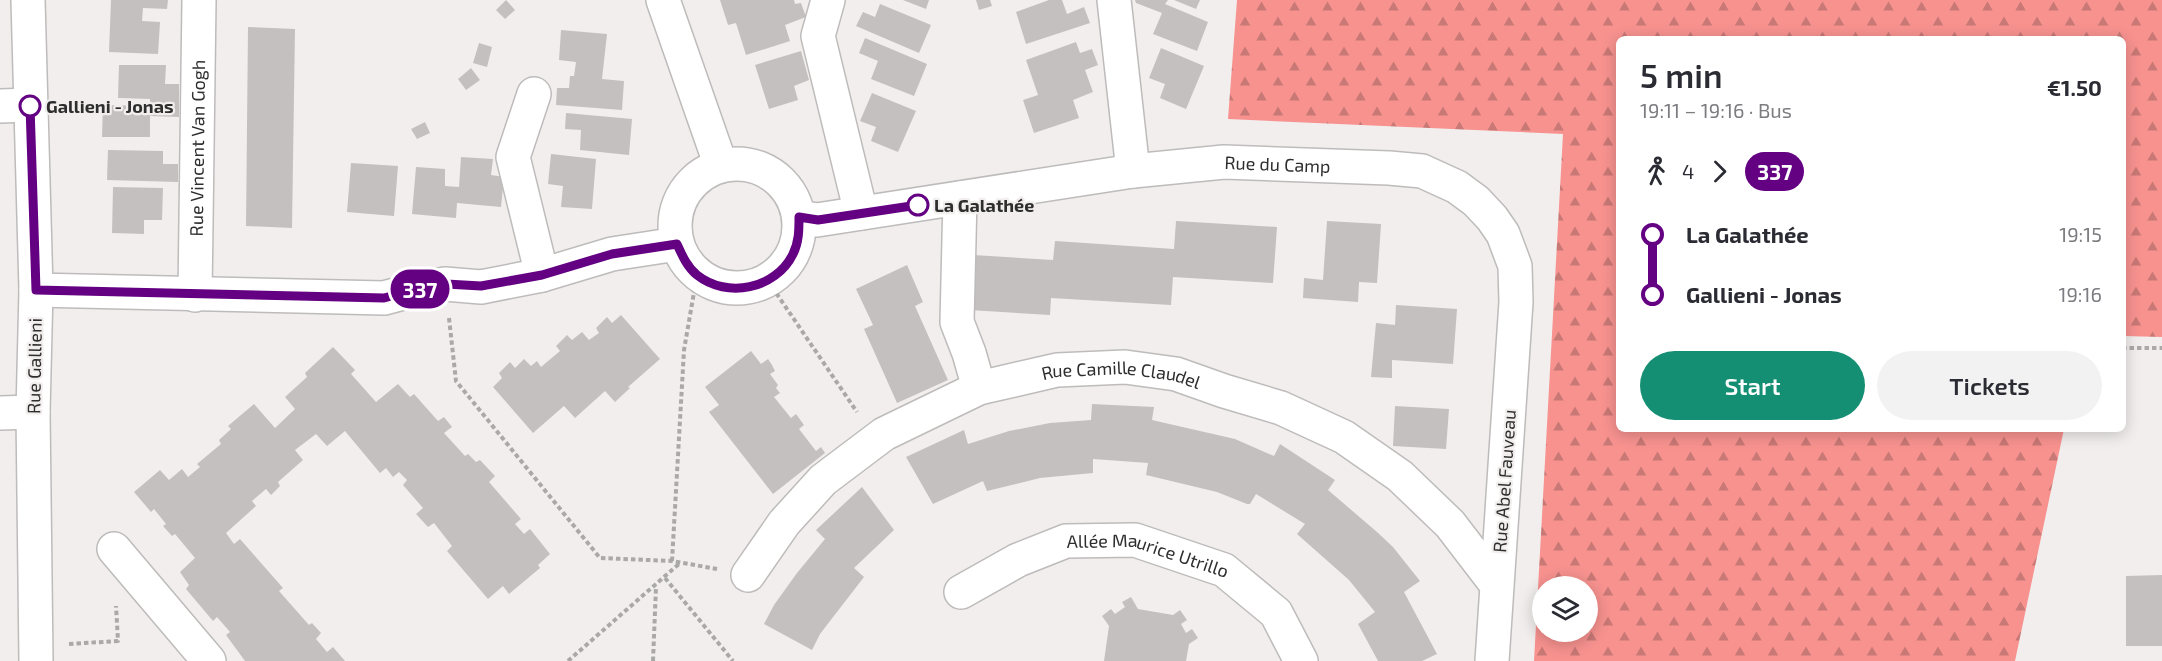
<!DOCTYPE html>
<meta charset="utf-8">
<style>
body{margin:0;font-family:"Exo 2",sans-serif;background:#f2f2f3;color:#2b2b33;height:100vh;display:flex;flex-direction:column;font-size:22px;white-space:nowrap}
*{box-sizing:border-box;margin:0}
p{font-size:20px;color:#7c7c81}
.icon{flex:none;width:33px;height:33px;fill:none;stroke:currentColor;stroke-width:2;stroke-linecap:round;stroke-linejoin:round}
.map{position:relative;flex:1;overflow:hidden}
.drawer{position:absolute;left:1616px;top:36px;width:510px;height:396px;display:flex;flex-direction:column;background:#fff;border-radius:9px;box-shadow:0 3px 15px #0003}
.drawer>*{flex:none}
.badge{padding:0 12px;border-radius:20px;font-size:21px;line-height:39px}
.buttons{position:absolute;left:1532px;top:576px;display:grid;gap:12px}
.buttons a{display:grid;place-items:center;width:66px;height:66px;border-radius:50%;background:#fff;box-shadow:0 3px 15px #0003;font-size:30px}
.map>.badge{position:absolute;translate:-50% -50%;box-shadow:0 0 0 3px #fff}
.legs{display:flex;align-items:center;gap:9px;height:66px;padding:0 24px;font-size:20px}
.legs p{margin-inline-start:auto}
.summary{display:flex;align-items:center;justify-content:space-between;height:102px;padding:0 24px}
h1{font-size:33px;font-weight:600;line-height:45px}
.button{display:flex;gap:12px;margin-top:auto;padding:12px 24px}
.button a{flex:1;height:69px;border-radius:36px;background:#158f73;color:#fff;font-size:24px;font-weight:600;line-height:69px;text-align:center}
.button a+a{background:#f2f2f3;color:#2b2b33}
ul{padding:0 24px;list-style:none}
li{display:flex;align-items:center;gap:21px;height:60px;font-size:22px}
li i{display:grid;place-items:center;width:9px;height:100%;margin:0 8px;background:currentColor}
li i::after{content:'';width:15px;height:15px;margin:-8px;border:4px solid;border-radius:50%;background:#fff}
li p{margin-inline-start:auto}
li:first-child i{background:linear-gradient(#0000 50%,currentColor 0)}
li:last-child i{background:linear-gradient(currentColor 50%,#0000 0)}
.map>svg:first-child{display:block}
.forest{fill:url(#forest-firs);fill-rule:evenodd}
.building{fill:#c4c0c0}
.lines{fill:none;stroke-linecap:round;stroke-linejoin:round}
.minor-casing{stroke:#bebbbb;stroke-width:36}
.path{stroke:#aba8a8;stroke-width:4;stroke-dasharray:4.5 3;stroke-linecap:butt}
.minor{stroke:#fff;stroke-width:33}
.line-1-casing{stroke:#fff;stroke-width:14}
.line-1{stroke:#640082;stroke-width:9}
.stop-1-dot{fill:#fff;stroke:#640082;stroke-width:3}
.labels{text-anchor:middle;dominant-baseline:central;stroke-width:4.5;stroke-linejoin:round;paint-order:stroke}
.stop-label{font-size:18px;font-weight:bold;fill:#2f2e2e;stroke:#f2eeee;text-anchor:start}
.street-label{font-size:18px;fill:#2f2e2e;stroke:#f2eeee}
</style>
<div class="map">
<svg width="2162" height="661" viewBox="0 0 2162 661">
<defs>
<pattern id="forest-firs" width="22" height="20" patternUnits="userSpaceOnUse" patternTransform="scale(1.5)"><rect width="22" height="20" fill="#f7928f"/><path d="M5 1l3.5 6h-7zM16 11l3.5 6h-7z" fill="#c87875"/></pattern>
</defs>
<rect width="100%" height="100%" fill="#f2eeee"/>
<path class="forest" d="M 1237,0 L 2162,0 L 2162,337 L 2123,336 L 2122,39 L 1618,39 L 1618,429 L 2064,429 L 2015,661 L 1534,661 L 1563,134 L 1228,119 ZM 1542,586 L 1587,586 L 1587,632 L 1542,632 Z"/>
<path class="building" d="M 111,0 L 168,0 L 167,9 L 143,8 L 142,21 L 160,22 L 158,54 L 109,52 Z
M 506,0 L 515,10 L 505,19 L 496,10 Z
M 720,0 L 794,0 L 795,4 L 801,3 L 806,17 L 785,25 L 790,41 L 746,55 L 736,23 L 728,25 Z
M 903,0 L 929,0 L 926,9 Z
M 976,0 L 990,0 L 992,6 L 979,10 Z
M 1049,0 L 1062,0 L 1067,14 L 1084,7 L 1090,23 L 1026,44 L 1016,12 Z
M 1135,0 L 1168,0 L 1165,4 L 1208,22 L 1197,51 L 1153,34 L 1162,13 L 1136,3 Z
M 1174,0 L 1200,0 L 1196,9 Z
M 880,4 L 931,25 L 919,53 L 856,26 L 863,12 L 875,17 Z
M 248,27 L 295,29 L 292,228 L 246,226 Z
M 561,30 L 607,34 L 602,79 L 624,81 L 622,110 L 556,105 L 557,88 L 569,88 L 570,76 L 574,76 L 576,62 L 559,60 Z
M 865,38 L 927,64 L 914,96 L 871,79 L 878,61 L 859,53 Z
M 1076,42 L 1080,53 L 1092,49 L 1098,65 L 1085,70 L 1093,92 L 1073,100 L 1079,118 L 1034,133 L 1023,100 L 1038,95 L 1026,60 Z
M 479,43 L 492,47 L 487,67 L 473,63 Z
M 1161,48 L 1204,66 L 1186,109 L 1160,98 L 1165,84 L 1149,78 Z
M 801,51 L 809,80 L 794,86 L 798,100 L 769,109 L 755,65 Z
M 119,65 L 166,65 L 165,84 L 179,84 L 179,117 L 150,116 L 150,137 L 102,137 L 103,105 L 150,106 L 150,99 L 118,98 Z
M 471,68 L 480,80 L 466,90 L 458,79 Z
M 872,93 L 916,111 L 898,152 L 871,141 L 876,127 L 860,121 Z
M 566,113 L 632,119 L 629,155 L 580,150 L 581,130 L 565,129 Z
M 425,122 L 430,133 L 417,139 L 411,129 Z
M 108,150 L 163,151 L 163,164 L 178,164 L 178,182 L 107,180 Z
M 551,154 L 596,159 L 592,209 L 561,207 L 563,186 L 548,184 Z
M 461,157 L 493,159 L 491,175 L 504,177 L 501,207 L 457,203 L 456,218 L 412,214 L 416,167 L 445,169 L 445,186 L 459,187 Z
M 351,163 L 398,166 L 394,216 L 347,212 Z
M 113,187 L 163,188 L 162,220 L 144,220 L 144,234 L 112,233 Z
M 1176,221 L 1277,227 L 1273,283 L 1173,277 L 1171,305 L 1051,298 L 1050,315 L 969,310 L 973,255 L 1053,260 L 1055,241 L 1174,249 Z
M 1327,221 L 1381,224 L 1377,283 L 1359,282 L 1358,302 L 1303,298 L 1304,278 L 1323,280 Z
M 907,265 L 923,302 L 915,306 L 948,380 L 897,403 L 864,329 L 873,325 L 856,289 Z
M 1396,305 L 1457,309 L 1453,364 L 1392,360 L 1392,378 L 1371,377 L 1376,323 L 1395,325 Z
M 621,315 L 660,359 L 628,387 L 630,388 L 615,402 L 605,391 L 575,418 L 564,406 L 533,433 L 493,387 L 502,378 L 499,373 L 510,362 L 515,368 L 524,359 L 531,366 L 537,361 L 541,367 L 560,351 L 556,346 L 567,335 L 572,340 L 582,332 L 589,340 L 599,333 L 596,328 L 607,317 L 612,323 Z
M 333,347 L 355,370 L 351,374 L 376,402 L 398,384 L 410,397 L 414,394 L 438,421 L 444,417 L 452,427 L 444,433 L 465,456 L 468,454 L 476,462 L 480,460 L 495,476 L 489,482 L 521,519 L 515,524 L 524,534 L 530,529 L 550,554 L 538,565 L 540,568 L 509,594 L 503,586 L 488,599 L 447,551 L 452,546 L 434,523 L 428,527 L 416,514 L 423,508 L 403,485 L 407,480 L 399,472 L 393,477 L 386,468 L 380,473 L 345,431 L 327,446 L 316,434 L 295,450 L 303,460 L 278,482 L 280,486 L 271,495 L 266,489 L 252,501 L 256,506 L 226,533 L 234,544 L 240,539 L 283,588 L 279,591 L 309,625 L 312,623 L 321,633 L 316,639 L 327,652 L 333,647 L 345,661 L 245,661 L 226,635 L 230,632 L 217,617 L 213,621 L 186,589 L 189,585 L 180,572 L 195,558 L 175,534 L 172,536 L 163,526 L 166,524 L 154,509 L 151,512 L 134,492 L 160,470 L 169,480 L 182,469 L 188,477 L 200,467 L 197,464 L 221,444 L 219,440 L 231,429 L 228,426 L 254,404 L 275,428 L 295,409 L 285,397 L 307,377 L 305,373 Z
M 751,351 L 761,364 L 768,359 L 772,365 L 775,371 L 770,374 L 778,385 L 776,388 L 780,393 L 774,397 L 791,418 L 796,414 L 804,425 L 799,429 L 816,451 L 821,447 L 825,453 L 773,494 L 709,412 L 719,405 L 705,387 Z
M 1092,404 L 1154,407 L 1152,420 L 1235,439 L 1274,456 L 1280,444 L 1335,480 L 1328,490 L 1377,532 L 1393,547 L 1420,581 L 1404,592 L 1437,654 L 1422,661 L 1378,661 L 1358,624 L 1375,612 L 1349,580 L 1297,534 L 1305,524 L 1256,494 L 1250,504 L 1247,504 L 1217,492 L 1146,475 L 1148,463 L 1093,459 L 1093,473 L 1040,478 L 987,491 L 983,481 L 933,504 L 906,457 L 964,430 L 968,444 L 1009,431 L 1050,423 L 1091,420 Z
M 1395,406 L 1449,409 L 1446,449 L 1393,446 Z
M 862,487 L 894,530 L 854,568 L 864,577 L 820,634 L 812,650 L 764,624 L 774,605 L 797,573 L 825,539 L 816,530 Z
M 2162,575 L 2162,646 L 2126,646 L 2126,576 Z
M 1131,597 L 1138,609 L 1173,615 L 1180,610 L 1187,620 L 1181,624 L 1186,633 L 1192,629 L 1198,638 L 1189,644 L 1186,661 L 1104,661 L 1109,626 L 1102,616 L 1111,609 L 1115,614 L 1125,607 L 1122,602 Z"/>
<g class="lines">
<defs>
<g id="minor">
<path d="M 28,0 L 36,290 L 33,412 L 36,661"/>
<path d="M 663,0 L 721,166"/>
<path d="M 828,0 L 818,36 L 861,213"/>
<path d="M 1114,0 L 1133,171"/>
<path d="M 534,94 L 513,157 L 542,275"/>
<path d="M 0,106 L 30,105"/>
<circle cx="737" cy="226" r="62"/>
<path d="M 960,198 L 957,322 L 969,353 L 979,388"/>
<path id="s1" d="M 799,217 L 817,220 L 1133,171 L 1224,162 L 1389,168 L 1422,171 L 1457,187 L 1476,201 L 1492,218 L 1503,234 L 1515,266 L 1516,302 L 1492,661"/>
<path d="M 36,290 L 384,298 L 414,290 L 445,284 L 481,287 L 542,275 L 612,254 L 677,244"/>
<path id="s2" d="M 195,295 L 199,0"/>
<path d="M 0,413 L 33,412"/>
<path d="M 114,549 L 209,661"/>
<path id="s3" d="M 748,575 L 784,523 L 823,480 L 884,434 L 979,388 L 1057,370 L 1125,367 L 1176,374 L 1224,391 L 1281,408 L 1344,437 L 1400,476 L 1450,524 L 1496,584"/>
<path id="s4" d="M 961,592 L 1018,560 L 1066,541 L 1135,540 L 1224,570 L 1276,613 L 1301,661"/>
</g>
</defs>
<use href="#minor" class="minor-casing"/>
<path class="path" d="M 768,281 L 857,412
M 449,318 L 456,381 L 600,558 L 672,561 L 717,569
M 2122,348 L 2162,348
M 672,561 L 684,350 L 697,275
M 665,578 L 733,661
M 69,644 L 118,641 L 116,606
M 568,661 L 680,563
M 653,661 L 656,587"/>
<use href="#minor" class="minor"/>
</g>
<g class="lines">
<defs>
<path id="line-1" d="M 30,106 L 36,290 L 384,298 L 414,290 L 446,284 L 481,286 L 542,275 L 612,254 L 677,244 C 682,255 687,267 697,275 C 727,299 776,289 793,254 C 799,242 799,230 799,217 L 818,220 L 918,205"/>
</defs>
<use href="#line-1" class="line-1-casing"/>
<use href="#line-1" class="line-1"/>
</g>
<g class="stop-1-dot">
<circle cx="30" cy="106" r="10"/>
<circle cx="918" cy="205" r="10"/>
</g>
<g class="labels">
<g class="stop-label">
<text x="46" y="106">Gallieni - Jonas</text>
<text x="934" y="205">La Galathée</text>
</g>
<g class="street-label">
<text stroke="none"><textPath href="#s2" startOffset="147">Rue Vincent Van Gogh</textPath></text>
<text stroke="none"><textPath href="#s1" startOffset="483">Rue du Camp</textPath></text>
<text transform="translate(34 366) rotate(-89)">Rue Gallieni</text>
<text stroke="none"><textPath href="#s3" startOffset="448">Rue Camille Claudel</textPath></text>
<text transform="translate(1504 481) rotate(-86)">Rue Abel Fauveau</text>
<text stroke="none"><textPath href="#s4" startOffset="201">Allée Maurice Utrillo</textPath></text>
</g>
</g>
</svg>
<div class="buttons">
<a><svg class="icon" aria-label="layers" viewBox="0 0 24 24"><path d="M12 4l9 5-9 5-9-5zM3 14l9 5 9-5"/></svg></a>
</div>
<b class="badge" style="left:420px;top:289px;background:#640082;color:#fff">337</b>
<section class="drawer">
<div class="summary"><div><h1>5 min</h1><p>19:11 – 19:16 · Bus</p></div><b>€1.50</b></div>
<div class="legs"><svg class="icon" aria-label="walk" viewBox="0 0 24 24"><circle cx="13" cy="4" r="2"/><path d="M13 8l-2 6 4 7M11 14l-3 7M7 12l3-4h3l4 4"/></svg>4<svg class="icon" aria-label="forward" viewBox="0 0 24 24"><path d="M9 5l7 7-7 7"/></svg><b class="badge" style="background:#640082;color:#fff">337</b></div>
<ul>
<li><i style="color:#640082"></i><b>La Galathée</b><p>19:15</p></li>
<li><i style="color:#640082"></i><b>Gallieni - Jonas</b><p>19:16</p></li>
</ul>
<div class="button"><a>Start</a><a>Tickets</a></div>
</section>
</div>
